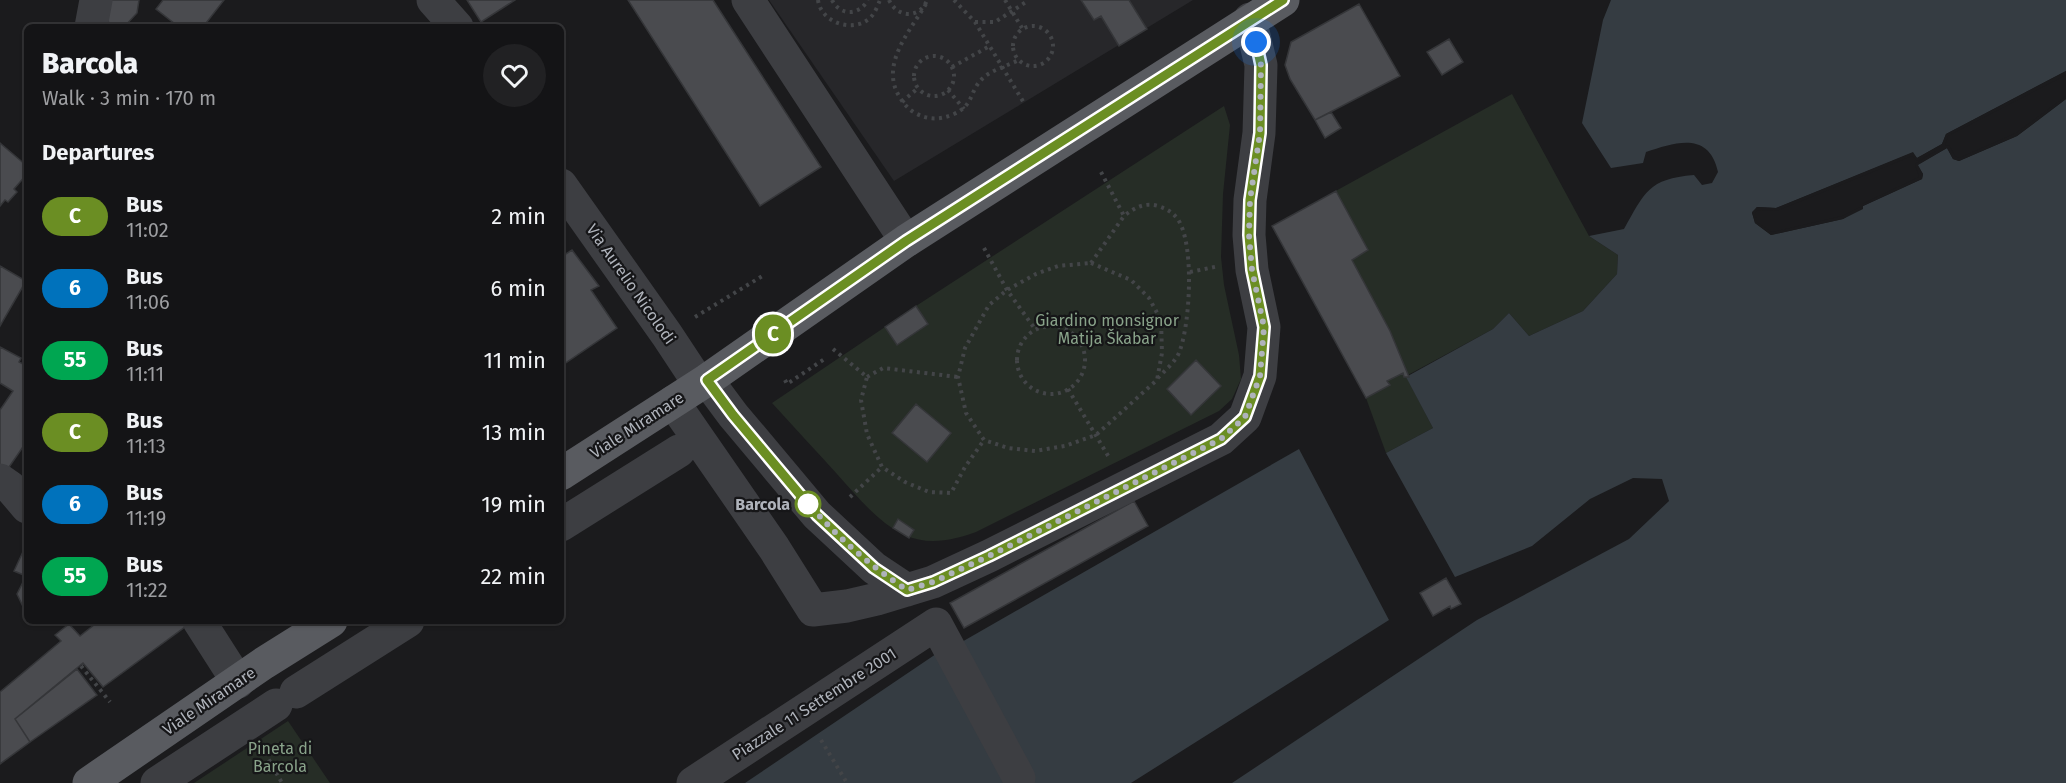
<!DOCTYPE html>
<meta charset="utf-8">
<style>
body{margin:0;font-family:"Fira Sans",sans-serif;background:#212123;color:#f1f3f6;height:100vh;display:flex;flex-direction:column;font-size:22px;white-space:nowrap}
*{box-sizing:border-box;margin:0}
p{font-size:20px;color:#9d9ea1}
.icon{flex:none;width:33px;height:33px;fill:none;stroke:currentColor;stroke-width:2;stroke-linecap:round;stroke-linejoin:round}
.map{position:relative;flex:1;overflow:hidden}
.drawer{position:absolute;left:24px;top:24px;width:540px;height:600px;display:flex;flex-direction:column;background:#141416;border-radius:9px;box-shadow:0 2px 4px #0004,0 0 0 2px #333335}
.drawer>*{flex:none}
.badge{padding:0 12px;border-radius:20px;font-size:21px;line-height:39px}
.you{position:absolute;width:30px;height:30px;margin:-15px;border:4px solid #fff;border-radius:50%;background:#1a73e8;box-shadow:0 0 0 9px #1a73e833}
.map>.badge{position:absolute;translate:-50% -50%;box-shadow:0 0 0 3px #fff}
h2{padding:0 18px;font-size:22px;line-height:54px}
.round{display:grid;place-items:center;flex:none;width:63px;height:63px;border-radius:32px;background:#212123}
.overview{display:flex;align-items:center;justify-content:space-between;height:102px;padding:0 18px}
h1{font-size:28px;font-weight:800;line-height:45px}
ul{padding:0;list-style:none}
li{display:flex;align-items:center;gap:18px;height:72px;padding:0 18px}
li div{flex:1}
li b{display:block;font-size:22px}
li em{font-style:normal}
li .badge{min-width:66px;font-weight:700;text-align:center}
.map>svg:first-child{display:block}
.built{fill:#27272a}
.green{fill:#262d26}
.water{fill:#353c42}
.pier{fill:#1b1b1d;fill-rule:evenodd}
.building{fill:#4a4b4f;stroke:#353639;stroke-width:1.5}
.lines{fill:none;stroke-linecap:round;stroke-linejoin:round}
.path{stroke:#434548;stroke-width:4;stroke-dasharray:3 4.5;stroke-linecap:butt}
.minor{stroke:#3d3e42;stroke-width:33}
.major{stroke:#595b60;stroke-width:33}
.line-casing{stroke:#fff;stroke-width:14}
.line{stroke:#6b8e23;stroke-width:9}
.walk{stroke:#afb3bb;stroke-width:6;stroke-dasharray:0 10.8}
.stop-dot{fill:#fff;stroke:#6b8e23;stroke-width:3}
.labels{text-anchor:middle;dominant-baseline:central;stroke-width:4.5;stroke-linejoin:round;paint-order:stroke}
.street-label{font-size:16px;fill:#afb3bb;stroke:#161618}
.park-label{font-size:16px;fill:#89a38a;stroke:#161618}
.stop-label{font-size:16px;font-weight:bold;fill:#afb3bb;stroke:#161618;text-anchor:end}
</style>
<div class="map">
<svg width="2066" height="783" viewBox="0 0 2066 783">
<rect width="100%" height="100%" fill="#1b1b1d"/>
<path class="built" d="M 769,0 L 1193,0 L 894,181 Z"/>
<path class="green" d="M 1512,94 L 1589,236 L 1618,255 L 1617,274 L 1583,311 L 1529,336 L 1509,313 L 1493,329 L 1406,376 L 1433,428 L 1386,453 L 1366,398 L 1272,226 Z
M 1224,106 L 1230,125 L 1223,194 L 1221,257 L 1224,285 L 1239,355 L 1241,379 L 1232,399 L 1219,411 L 976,532 C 954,540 928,546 905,535 C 878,523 857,496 837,474 C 816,451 794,427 772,403 L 885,327 L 897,345 L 928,324 L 916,306 Z
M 288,721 L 330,783 L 194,783 Z"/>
<path class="water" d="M 1611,0 L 2066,0 L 2066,71 L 1946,134 L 1942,144 L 1917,158 L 1912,153 L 1776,208 L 1757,207 L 1752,213 L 1755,223 L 1771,235 L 1843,219 L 1863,206 L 1922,179 L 1923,174 L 1917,165 L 1947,148 L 1953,159 L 1959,161 L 2017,136 L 2066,99 L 2066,783 L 1232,783 L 1477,620 L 1629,539 L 1669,501 L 1662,479 L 1633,478 L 1590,499 L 1532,546 L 1455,577 L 1386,453 L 1433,428 L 1406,377 L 1493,329 L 1509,313 L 1529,336 L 1583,311 L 1617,274 L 1618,255 L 1589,236 L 1624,229 C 1645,192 1648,179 1694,175 L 1702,185 L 1712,183 L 1718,172 C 1709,131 1676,142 1646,152 L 1643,163 L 1611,168 L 1582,123 L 1603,20 Z
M 1299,449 L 1389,620 L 1131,783 L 1034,783 L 960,643 Z
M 936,654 L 1007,783 L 745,783 Z"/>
<path class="pier" d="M 2066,71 L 2066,75 L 1948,136 L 1945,146 L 1949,145 L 1955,156 L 1959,158 L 2016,133 L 2066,96 L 2066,99 L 2017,136 L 1959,161 L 1953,159 L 1947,148 L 1918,165 L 1923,174 L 1922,179 L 1863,206 L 1863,209 L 1843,219 L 1771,235 L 1755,223 L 1752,212 L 1757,207 L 1776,208 L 1913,152 L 1917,158 L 1942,144 L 1946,134 ZM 1936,151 L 1915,164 L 1919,177 L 1862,204 L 1860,207 L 1842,216 L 1772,232 L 1757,222 L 1755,213 L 1758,210 L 1777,211 L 1912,156 L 1917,161 Z"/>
<path class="building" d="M 109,0 L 139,0 L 137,13 L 124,27 L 116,27 L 107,21 Z
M 163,0 L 224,0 L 203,27 L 179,27 L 156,9 Z
M 467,0 L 515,0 L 481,22 Z
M 628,0 L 713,0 L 821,167 L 760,206 Z
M 1081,0 L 1129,0 L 1147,29 L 1119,46 L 1101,16 L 1094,20 Z
M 1359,4 L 1400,76 L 1315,120 L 1290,79 L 1285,65 L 1291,42 Z
M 1449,39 L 1463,62 L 1442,75 L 1427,52 Z
M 1331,112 L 1341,128 L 1325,138 L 1315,120 Z
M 0,143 L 27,166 L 27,174 L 14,189 L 17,192 L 8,202 L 5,200 L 0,206 Z
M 1336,191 L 1368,250 L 1352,260 L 1390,331 L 1409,377 L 1404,377 L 1403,373 L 1387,381 L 1390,385 L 1366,398 L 1272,226 Z
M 572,250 L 599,286 L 591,290 L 617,328 L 561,366 L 561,257 Z
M 0,266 L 26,281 L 0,326 Z
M 916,306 L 928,324 L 897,345 L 885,327 Z
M 0,347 L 21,358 L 19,362 L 27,366 L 27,441 L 5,473 L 0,470 L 0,410 L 13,391 L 0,383 Z
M 1196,360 L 1221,386 L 1191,415 L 1167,389 Z
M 916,404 L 951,433 L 927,462 L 892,433 Z
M 1134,501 L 1148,526 L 964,628 L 950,603 Z
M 898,519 L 914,530 L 909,538 L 893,528 Z
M 27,543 L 27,615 L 17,594 L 26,576 L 14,571 Z
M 1446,578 L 1461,604 L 1451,609 L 1450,606 L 1433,616 L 1420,593 Z
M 99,621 L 187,621 L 189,624 L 103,687 L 83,663 L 15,719 L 30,742 L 0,764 L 0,692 L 61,641 L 55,635 L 69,624 L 80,636 Z
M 77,669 L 97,695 L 30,742 L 15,719 Z"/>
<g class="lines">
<path class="path" d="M 818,0 C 821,23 854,34 871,17 C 875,13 878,5 880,0
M 832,0 C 840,16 859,16 868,0
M 889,0 C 897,18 920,19 927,0
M 954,0 L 975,22 L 1024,103
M 1005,0 L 1022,28
M 926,4 C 910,31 880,64 899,96 C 903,103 908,109 915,113 C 928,120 940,120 954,114 C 974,105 969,92 982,79 C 991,70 1007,66 1019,60
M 975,22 L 995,22 L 1026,2
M1013 46a20 20 0 1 1 40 0a20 20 0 1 1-40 0Z
M914 76a20 20 0 1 1 40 0a20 20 0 1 1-40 0Z
M 952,67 L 988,47
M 948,90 L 964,109
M 902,102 L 918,88
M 1101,172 L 1124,216 C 1134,208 1144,202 1158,206 C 1166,209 1171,211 1177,218 C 1195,242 1190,323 1180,350 C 1177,361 1164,371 1157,379
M 984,248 L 1007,290 L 1035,329
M 1091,263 L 1131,280 L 1149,298 L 1161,320 L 1162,353 L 1157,380 L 1096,435 L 1065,446 L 1035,451 L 1008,448 L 984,440 L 966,413 L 958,377 L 965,348 L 989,305 L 1007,290 L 1036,274 L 1058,266 Z
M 1091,263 L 1124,216
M 1190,272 L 1219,266
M 695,317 L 764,275
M1017 360a34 34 0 1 1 68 0a34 34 0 1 1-68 0Z
M 833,349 L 867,377 L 861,400 L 867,434 L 882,467 L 905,482 L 929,492 L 951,493 L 965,467 L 984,440
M 867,377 L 883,368 L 958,377
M 785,380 L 787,384 L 826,358
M 1068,389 L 1110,459
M 850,497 L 882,467
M 81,666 L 110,702
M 821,740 L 847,783
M 265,753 L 282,783"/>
<path class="minor" d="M 433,0 L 457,27
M 748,0 L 906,241
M 91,27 L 96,0
M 561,185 L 667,335 L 700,385
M 707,380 L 733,415 L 817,515 L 874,568 L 907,590
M 673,402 L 774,548 L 813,610 L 847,606 L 877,599 L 933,582 L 989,556 L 1221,439 L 1245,417 L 1260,376 L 1264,327 L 1252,270 L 1249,235 L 1250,200 L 1259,133 L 1261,65 L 1250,19
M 0,480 L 10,487 L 27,507
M 561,525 L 679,451
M 199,621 L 238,682
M 296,692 L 408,621
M 157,783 L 276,705
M 693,783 L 936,624 L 1019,778"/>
<path class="major" d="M 561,474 L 707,380 L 906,241 L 1283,0
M 89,783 L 264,663 L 331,621"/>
</g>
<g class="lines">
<defs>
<path id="line" d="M 1256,42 L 1261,65 L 1260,133 L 1250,200 L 1249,235 L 1252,270 L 1264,327 L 1260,376 L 1245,417 L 1221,439 L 989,556 L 933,582 L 907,590 L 874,568 L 817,515 L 733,415 L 707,380 L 906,241 L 1283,0"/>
</defs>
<use href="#line" class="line-casing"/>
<use href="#line" class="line"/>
<path class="walk" d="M 808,504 L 807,502 C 836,536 869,565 907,590 L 933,582 L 989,556 L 1221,439 L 1245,417 L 1260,376 L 1264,327 L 1252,270 L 1249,235 L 1250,200 L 1260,133 L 1261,65 L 1256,42"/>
</g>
<circle class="stop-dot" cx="808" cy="504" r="12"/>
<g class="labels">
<g class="street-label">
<text transform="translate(631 284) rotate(55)">Via Aurelio Nicolodi</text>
<text transform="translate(637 425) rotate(-33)">Viale Miramare</text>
<text transform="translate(209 701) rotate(-34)">Viale Miramare</text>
<text transform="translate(814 704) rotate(-33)">Piazzale 11 Settembre 2001</text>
</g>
<g class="park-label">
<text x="1107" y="320">Giardino monsignor<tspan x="1107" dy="18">Matija Škabar</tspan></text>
<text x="280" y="748">Pineta di<tspan x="280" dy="18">Barcola</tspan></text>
</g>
<g class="stop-label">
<text x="790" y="504">Barcola</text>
</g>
</g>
</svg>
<div class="you" style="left:1256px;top:42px"></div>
<b class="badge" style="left:773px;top:334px;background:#6b8e23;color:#fff">C</b>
<section class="drawer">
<div class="overview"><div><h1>Barcola</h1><p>Walk · 3 min · 170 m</p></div><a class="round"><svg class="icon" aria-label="heart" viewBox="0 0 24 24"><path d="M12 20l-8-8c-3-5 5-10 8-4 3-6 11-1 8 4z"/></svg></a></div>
<h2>Departures</h2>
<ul>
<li><span class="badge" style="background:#6b8e23;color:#fff">C</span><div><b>Bus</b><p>11:02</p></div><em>2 min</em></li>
<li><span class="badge" style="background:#0072bc;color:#fff">6</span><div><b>Bus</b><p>11:06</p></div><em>6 min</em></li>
<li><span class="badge" style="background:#00a651;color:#fff">55</span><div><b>Bus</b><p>11:11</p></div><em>11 min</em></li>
<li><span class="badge" style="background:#6b8e23;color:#fff">C</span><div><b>Bus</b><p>11:13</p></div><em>13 min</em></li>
<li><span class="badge" style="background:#0072bc;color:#fff">6</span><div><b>Bus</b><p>11:19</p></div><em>19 min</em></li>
<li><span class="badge" style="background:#00a651;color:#fff">55</span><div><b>Bus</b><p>11:22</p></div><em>22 min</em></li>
</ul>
</section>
</div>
